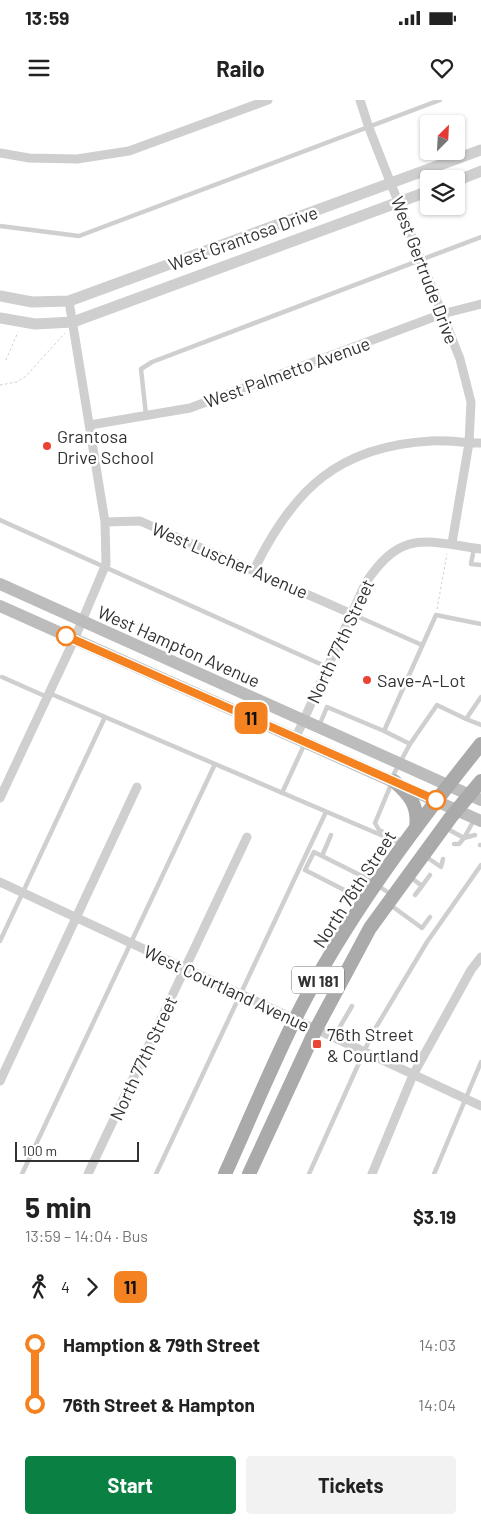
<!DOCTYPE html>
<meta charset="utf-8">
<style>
body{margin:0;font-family:Barlow,sans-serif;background:#f2f2f2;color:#222;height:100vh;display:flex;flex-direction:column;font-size:19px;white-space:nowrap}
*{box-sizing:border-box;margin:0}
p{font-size:16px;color:#767676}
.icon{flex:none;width:28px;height:28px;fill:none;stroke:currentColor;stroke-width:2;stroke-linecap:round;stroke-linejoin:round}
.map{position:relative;height:1074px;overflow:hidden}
.side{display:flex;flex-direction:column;background:#fff;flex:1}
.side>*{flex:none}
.badge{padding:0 10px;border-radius:8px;font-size:18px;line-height:32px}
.needle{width:32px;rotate:24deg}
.controls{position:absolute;left:420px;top:15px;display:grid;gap:10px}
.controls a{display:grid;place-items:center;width:45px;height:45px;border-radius:5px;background:#fff;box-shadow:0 1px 4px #0004;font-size:25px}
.scale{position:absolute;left:15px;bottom:12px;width:124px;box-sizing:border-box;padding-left:5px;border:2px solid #323232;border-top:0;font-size:14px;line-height:18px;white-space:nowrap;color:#323232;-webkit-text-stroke:4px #fff;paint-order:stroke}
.map>.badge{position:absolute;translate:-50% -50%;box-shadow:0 0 0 2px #fff}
.legs{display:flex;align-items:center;gap:8px;height:55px;padding:0 25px;font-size:16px}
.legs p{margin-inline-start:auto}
.summary{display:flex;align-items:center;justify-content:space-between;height:85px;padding:0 25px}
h1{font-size:28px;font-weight:700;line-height:38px}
.primary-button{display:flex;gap:10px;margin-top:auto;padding:10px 25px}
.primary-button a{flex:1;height:58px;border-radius:5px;background:#0b8043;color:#fff;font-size:20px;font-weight:700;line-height:58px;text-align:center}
.primary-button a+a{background:#f2f2f2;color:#222}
ul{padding:0 25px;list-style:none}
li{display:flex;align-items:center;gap:18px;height:60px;font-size:19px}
li i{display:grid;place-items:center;width:8px;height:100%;margin:0 6px;background:currentColor}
li i::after{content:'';width:12px;height:12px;margin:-6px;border:4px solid;border-radius:50%;background:#fff}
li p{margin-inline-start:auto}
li:first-child i{background:linear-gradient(#0000 50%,currentColor 0)}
li:last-child i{background:linear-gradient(currentColor 50%,#0000 0)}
.status{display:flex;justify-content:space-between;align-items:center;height:35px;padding:0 25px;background:#fff;direction:ltr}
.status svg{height:14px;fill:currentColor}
header{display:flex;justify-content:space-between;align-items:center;height:65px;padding:0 25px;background:#fff;font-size:22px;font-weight:700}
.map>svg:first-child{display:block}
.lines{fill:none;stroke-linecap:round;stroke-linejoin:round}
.path{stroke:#cfcfcf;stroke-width:1;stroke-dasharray:2.5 2.5;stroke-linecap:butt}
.service{stroke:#cfcfcf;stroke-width:4.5}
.minor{stroke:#cfcfcf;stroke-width:9}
.tertiary{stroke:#cfcfcf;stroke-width:11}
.secondary{stroke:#bcbcbc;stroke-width:12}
.primary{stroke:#aaa;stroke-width:14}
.line-1-casing{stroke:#fff;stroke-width:11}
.line-1{stroke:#f58220;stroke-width:8}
.poi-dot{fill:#ea4433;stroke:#fff;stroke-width:2}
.stop-1-dot{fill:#fff;stroke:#f58220;stroke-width:2.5}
.labels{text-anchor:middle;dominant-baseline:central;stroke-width:5;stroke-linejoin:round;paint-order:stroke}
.shield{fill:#fff;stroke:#707070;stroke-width:1}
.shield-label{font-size:16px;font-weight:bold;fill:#323232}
.street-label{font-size:18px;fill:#323232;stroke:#fff}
.poi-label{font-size:18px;fill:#323232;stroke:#fff;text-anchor:start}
</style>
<div class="status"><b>13:59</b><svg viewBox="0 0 49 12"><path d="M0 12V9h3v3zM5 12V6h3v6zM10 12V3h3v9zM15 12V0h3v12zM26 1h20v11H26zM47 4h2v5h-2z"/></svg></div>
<header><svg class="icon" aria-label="menu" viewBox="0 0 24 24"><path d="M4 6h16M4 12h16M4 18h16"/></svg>Railo<svg class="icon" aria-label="heart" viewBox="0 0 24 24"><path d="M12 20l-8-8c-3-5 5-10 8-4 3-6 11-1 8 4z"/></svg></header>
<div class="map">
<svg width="481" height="1074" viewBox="0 0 481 1074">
<rect width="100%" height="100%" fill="#fff"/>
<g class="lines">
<path class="path" d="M 6,260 L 18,232
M 0,285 L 17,282 L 26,276 L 65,233
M 437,509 L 447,454"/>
<path class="service" d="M 0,126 L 79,136 L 440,0
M 146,315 L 141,269 L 152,262 L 481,137
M 0,420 L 327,567
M 474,448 L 471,464 L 481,465
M 352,514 L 422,545
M 2,577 L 47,597
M 49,593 L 402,744
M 466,619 L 481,625
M 319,626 L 327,607 L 384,631 L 436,515 L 481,524
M 384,631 L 410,644
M 391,679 L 410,644 L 437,605 L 466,619 L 481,597
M 392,682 L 375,723 L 379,730 L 404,742
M 282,693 L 305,643
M 444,727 L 464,738 L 474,720
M 454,744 L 459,744 L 464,738 L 475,735
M 480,745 L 481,745
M 322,756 L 331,735
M 425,756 L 441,767 L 443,759
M 409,776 L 422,786 L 430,775
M 415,795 L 422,786
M 364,800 L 305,770 L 314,752 L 368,779 L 392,795
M 389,804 L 422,828 L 430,817
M 0,841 L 105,617
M 334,937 L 352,906
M 22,1074 L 215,664
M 156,1074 L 326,712
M 309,1074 L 372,934 L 427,842 L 481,765
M 434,1074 L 481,962"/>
<path class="minor" d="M 360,0 L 369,28 L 460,259 L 471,302 L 469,343 L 452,443
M 0,53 L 29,58 L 77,59 L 129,51 L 268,0
M 90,325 L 190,308 L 442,214 L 481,204
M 105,422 L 140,421 L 352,514
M 254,470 C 293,389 339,346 431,341 C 448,340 465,343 481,343
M 296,637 L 365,484 C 401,429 424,441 481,449
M 0,698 L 74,540 L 106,464 L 105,422 L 69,201
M 0,782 L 481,1006
M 0,981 L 137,687
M 88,1074 L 247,737
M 372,1074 L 413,975 L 471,870 L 481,857"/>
<path class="tertiary" d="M 456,81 L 481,71
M 0,196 L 32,202 L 69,201 L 481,50
M 0,218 L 35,224 L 73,222 L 429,91"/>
<path class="secondary" d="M 0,484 L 481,700
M 0,506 L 481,721"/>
<path class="primary" d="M 394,681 C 410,695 419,706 416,728
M 225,1074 C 248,1023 270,970 295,919 C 344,821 412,730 481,644
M 249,1074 L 316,929 L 370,828 L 451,717 L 481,681"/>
</g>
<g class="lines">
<defs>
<path id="line-1" d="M 66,536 L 436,700"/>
</defs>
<use href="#line-1" class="line-1-casing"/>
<use href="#line-1" class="line-1"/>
</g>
<g class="poi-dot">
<circle cx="47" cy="346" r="5"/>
<circle cx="367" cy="580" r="5"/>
<rect x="312" y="939" width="10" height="10" rx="2.5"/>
</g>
<g class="stop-1-dot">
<circle cx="66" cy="536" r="9"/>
<circle cx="436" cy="700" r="9"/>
</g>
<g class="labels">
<rect class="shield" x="292" y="866.5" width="52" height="27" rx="4"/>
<g class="shield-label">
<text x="318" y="880">WI 181</text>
</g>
<g class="street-label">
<text transform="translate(243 138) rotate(-20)">West Grantosa Drive</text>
<text transform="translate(425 170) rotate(69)">West Gertrude Drive</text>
<text transform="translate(287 272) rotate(-20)">West Palmetto Avenue</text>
<text transform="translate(230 460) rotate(23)">West Luscher Avenue</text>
<text transform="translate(340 541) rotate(-65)">North 77th Street</text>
<text transform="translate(179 546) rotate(24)">West Hampton Avenue</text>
<text transform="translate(354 789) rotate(-57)">North 76th Street</text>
<text transform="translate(227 888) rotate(25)">West Courtland Avenue</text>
<text transform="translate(143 958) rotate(-65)">North 77th Street</text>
</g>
<g class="poi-label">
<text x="57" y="336">Grantosa<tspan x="57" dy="21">Drive School</tspan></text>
<text x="377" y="580">Save-A-Lot</text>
<text x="327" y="934">76th Street<tspan x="327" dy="21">&amp; Courtland</tspan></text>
</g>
</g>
</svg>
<div class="controls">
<a><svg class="needle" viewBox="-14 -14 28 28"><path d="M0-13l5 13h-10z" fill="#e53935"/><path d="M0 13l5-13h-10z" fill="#767676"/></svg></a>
<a><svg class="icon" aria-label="layers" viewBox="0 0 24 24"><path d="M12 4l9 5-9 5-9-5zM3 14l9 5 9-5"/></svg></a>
</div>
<div class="scale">100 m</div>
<b class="badge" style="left:251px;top:618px;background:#f58220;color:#111">11</b>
</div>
<section class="side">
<div class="summary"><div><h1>5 min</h1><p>13:59 – 14:04 · Bus</p></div><b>$3.19</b></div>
<div class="legs"><svg class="icon" aria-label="walk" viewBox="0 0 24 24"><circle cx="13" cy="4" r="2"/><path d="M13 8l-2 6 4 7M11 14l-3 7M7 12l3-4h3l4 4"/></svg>4<svg class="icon" aria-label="forward" viewBox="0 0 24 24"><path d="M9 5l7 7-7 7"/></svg><b class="badge" style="background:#f58220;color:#111">11</b></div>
<ul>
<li><i style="color:#f58220"></i><b>Hamption &amp; 79th Street</b><p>14:03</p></li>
<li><i style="color:#f58220"></i><b>76th Street &amp; Hampton</b><p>14:04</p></li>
</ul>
<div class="primary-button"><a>Start</a><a>Tickets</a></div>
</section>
